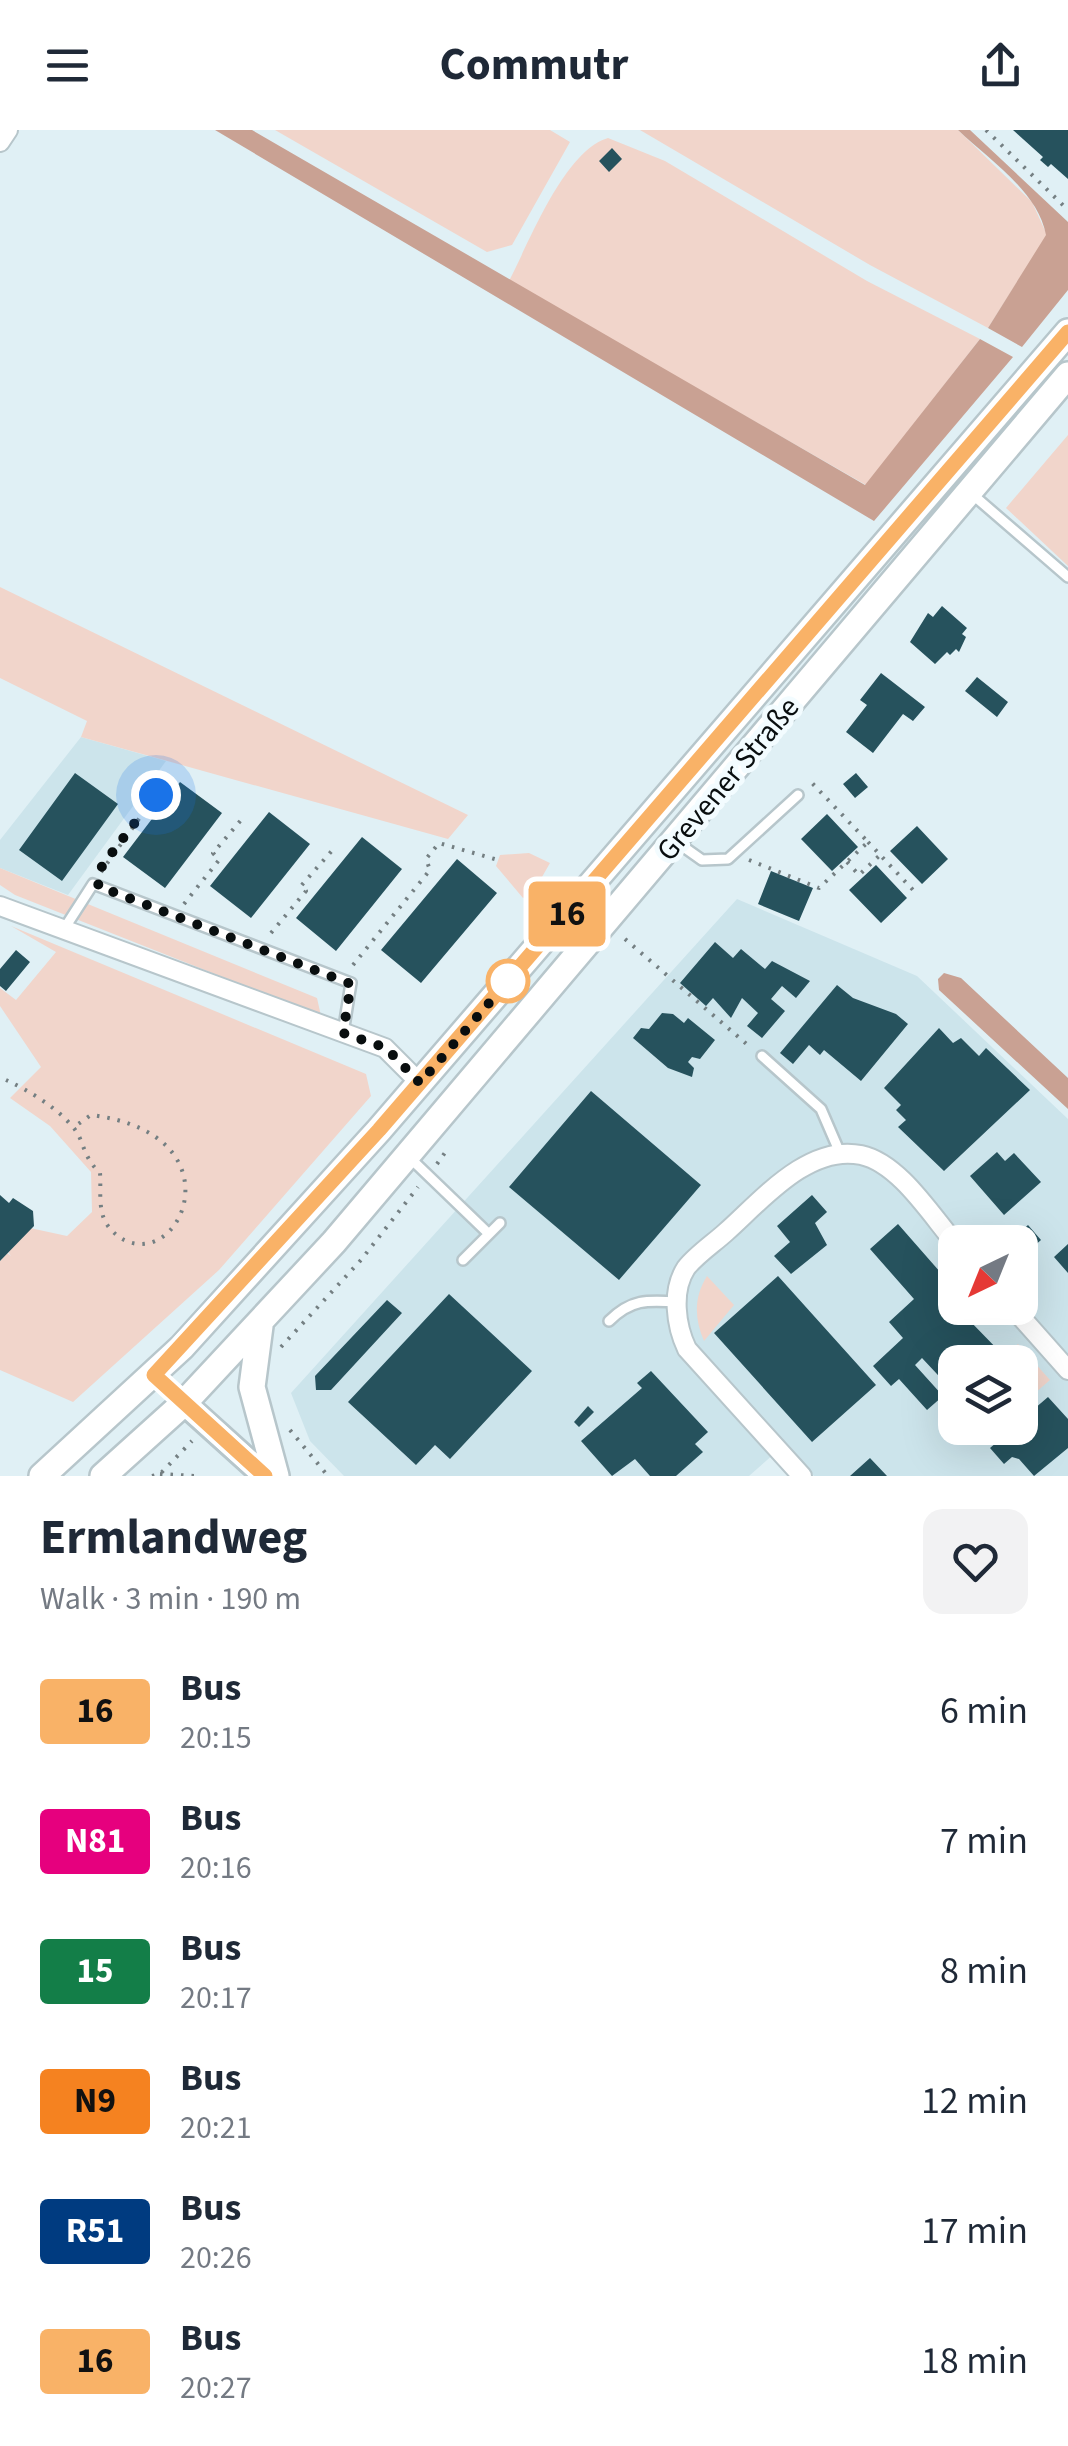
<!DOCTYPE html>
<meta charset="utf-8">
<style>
body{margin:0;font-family:"Source Sans 3",sans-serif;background:#f2f2f3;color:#1f2937;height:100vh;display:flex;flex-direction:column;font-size:38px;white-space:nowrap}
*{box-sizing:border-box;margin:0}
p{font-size:32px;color:#747a83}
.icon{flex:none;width:55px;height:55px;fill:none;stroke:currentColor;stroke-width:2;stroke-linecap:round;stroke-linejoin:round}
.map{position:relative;height:1346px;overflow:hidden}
.details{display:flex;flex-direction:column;background:#fff;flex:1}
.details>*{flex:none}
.badge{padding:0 20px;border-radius:8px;font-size:35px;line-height:65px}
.needle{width:65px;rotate:223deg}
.controls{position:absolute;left:938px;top:1095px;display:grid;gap:20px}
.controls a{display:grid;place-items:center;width:100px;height:100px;border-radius:20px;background:#fff;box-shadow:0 10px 40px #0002;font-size:50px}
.you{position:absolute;width:50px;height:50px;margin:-25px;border:8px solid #fff;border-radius:50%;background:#1a73e8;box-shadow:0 0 0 15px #1a73e833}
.map>.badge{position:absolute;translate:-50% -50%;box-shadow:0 0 0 5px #fff}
.round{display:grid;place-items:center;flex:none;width:105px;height:105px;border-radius:20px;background:#f2f2f3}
.head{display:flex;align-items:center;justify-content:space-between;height:170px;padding:0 40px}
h1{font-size:48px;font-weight:700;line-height:75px}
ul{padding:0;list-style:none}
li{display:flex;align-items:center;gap:30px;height:130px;padding:0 40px}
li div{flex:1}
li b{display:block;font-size:38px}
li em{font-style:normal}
li .badge{min-width:110px;font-weight:700;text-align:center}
header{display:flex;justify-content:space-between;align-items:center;height:130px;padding:0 40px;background:#fff;font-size:45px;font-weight:700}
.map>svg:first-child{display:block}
.built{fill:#cce4eb;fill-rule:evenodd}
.green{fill:#f1d5cb}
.forest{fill:#c9a193}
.building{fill:#26525d}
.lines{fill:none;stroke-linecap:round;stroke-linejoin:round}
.service-casing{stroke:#b7c6cb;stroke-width:14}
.minor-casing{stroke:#b7c6cb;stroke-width:22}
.tertiary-casing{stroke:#b7c6cb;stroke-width:28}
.secondary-casing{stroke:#b7c6cb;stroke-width:30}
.path{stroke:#747f82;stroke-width:4;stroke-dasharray:2.5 8;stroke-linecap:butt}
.service{stroke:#fff;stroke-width:9}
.minor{stroke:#fff;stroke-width:18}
.tertiary{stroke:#fff;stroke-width:22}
.secondary{stroke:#fff;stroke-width:25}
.line-casing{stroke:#fff;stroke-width:22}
.line{stroke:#f9b267;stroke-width:15}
.walk{stroke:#090e0f;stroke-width:10;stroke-dasharray:0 18}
.stop-dot{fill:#fff;stroke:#f9b267;stroke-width:5}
.labels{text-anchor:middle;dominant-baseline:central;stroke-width:10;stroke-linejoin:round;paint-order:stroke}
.street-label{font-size:30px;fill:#090e0f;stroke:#f3fcff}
</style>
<header><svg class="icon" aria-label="menu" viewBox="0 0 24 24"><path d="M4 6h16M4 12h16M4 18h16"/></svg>Commutr<svg class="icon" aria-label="share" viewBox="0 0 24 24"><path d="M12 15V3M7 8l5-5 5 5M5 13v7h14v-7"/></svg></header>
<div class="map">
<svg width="1068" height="1346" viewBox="0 0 1068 1346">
<rect width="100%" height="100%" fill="#e0f0f5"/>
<path class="built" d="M 81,607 L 166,631 L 68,765 L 0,738 L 0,710 Z
M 737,769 L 917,846 L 1068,989 L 1068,1346 L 814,1346 L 785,1314 L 749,1346 L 344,1346 L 310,1311 L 291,1263 ZM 955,1112 L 1020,1112 L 1020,1178 L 955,1178 ZM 955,1232 L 1020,1232 L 1020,1298 L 955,1298 Z"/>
<path class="green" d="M 275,0 L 550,0 L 570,12 L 512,115 L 487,122 Z
M 640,0 L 958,0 L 1032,72 L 1047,105 L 988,198 L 870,135 Z
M 608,8 L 665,31 L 867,151 L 980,209 L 866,355 L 509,151 C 530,111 564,21 608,8 Z
M 1068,305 L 1068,436 L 1006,378 Z
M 0,457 L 468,685 L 448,709 L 81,607 L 87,591 L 0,548 Z
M 529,723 L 550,733 L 542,747 L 547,753 L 523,768 L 496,736 L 500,725 Z
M 0,738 L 317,868 L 321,886 L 15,765 L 0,755 Z
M 11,796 L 366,944 L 371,966 L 219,1140 L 73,1272 L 0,1240 L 0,1131 L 7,1123 L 11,1126 L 8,1122 L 30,1098 L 67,1106 L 92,1082 L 91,1042 L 50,996 L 10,968 L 41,937 L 0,876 L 0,858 L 16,870 L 56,822 Z
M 707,1146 L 734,1175 L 704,1211 C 694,1188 694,1167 707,1146 Z
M 1018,1214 L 1050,1250 L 1020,1276 L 1020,1232 L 998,1232 Z"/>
<path class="forest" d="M 215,0 L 252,0 L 865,355 L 980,209 L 1013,227 L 874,391 Z
M 958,0 L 970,0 L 1068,92 L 1068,160 L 1022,217 L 988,198 L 1046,105 C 1038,61 989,30 958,0 Z
M 944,843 L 961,848 L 1068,948 L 1068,979 L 939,860 L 938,849 Z"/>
<path class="building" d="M 1013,0 L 1068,0 L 1068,49 L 1051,34 L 1048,37 L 1040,30 L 1043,27 Z
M 612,18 L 622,29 L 609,42 L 599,31 Z
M 942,476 L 967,498 L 962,504 L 966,507 L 959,522 L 956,519 L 950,525 L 947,522 L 935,534 L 910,512 L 928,483 L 933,487 Z
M 881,543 L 925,577 L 913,591 L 903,584 L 873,623 L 846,602 L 867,575 L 860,570 Z
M 977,547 L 1008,572 L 997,587 L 965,561 Z
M 75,643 L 118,674 L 62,751 L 19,720 Z
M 856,643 L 868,657 L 855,668 L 843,654 Z
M 180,652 L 222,683 L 165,758 L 123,727 Z
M 269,682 L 310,714 L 251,788 L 210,756 Z
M 827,684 L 858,717 L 832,741 L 801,709 Z
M 917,696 L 948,729 L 922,754 L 890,721 Z
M 362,707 L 402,739 L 336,821 L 296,788 Z
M 457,729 L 497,763 L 421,853 L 381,820 Z
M 876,735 L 907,768 L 881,793 L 849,760 Z
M 771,741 L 813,758 L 799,791 L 758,774 Z
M 715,812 L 733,828 L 741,819 L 765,839 L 772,831 L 810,851 L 796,868 L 782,856 L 771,869 L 785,881 L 762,908 L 747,896 L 758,883 L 742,868 L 731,888 L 713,868 L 706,876 L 680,853 Z
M 16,820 L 30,832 L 6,861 L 0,856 L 0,839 Z
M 837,855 L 853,868 L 896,884 L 908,894 L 861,951 L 824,920 L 820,925 L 809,915 L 793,934 L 780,923 Z
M 662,883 L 673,884 L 684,893 L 688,888 L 715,910 L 700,929 L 692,927 L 688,932 L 694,938 L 692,947 L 668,938 L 633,908 L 641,898 L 649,899 Z
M 939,898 L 953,913 L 961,908 L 979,926 L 986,918 L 1030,960 L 944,1041 L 898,997 L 906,990 L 896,980 L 901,975 L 884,958 Z
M 591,961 L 701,1055 L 619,1150 L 509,1057 Z
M 997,1022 L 1005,1031 L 1014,1023 L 1041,1052 L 1004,1085 L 970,1046 Z
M 0,1065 L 9,1073 L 13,1068 L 33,1081 L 34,1096 L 0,1131 Z
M 812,1065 L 827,1082 L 815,1093 L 827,1115 L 791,1144 L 774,1126 L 790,1112 L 777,1096 Z
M 898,1094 L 955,1159 L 955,1178 L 972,1178 L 975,1181 L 967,1188 L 1004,1226 L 996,1232 L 955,1232 L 955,1256 L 951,1259 L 922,1228 L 915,1235 L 943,1266 L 927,1280 L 899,1249 L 891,1256 L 873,1236 L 903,1208 L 889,1192 L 914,1169 L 870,1119 Z
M 1028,1095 L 1041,1110 L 1024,1125 L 1020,1112 L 1011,1111 Z
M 1068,1114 L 1068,1143 L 1054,1127 Z
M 778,1146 L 876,1255 L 812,1312 L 714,1203 Z
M 449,1164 L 532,1241 L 450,1329 L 435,1315 L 416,1335 L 348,1272 Z
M 387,1170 L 402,1183 L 331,1260 L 316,1260 L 315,1246 Z
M 651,1241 L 708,1302 L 695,1314 L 703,1322 L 676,1346 L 650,1346 L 635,1329 L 612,1346 L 581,1311 L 642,1258 L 637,1253 Z
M 1048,1267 L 1068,1289 L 1068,1318 L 1034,1346 L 1019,1329 L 1012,1327 L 1004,1334 L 990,1318 L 1004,1306 L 996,1298 L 1020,1298 L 1020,1277 L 1027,1285 Z
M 588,1276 L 594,1282 L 579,1297 L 574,1292 Z
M 870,1328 L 887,1346 L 850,1346 Z"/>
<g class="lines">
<defs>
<path id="service" d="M 972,364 L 1068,447
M 678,713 L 702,730 L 728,729 L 798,665
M 64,799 L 93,754 L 351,853 L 343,903
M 762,926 L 821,979 L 840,1023
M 408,1026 L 489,1104
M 463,1130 L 500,1093
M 609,1191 C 631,1169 647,1170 677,1172"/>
<path id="minor" d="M 0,12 L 8,0
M 0,776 L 385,918 L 420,953
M 1013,1178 L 1068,1240
M 802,1346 L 687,1219 C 676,1196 671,1161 686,1138 C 696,1125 714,1113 726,1102 C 761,1071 808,1014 861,1025 C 899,1033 931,1085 955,1113"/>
<path id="tertiary" d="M 184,1273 L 265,1346"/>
<path id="secondary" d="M 260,1196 L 252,1257 L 276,1346
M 42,1346 L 182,1217 L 379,1000 L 1068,202
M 103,1346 L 184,1273 L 334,1112 L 1068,245"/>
</defs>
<use href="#service" class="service-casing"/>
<use href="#minor" class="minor-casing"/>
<use href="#tertiary" class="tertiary-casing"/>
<use href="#secondary" class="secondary-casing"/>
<path class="path" d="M 986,0 L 1068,80
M 868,712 L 914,761
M 749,730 L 819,758 L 868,712 L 812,653 L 808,656
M 847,732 L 859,745 L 879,726
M 101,742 L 156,665
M 184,774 L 219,730 L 213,723 L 241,690
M 271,803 L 306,761 L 301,756 L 336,716
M 625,809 L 750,917
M 353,835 L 430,740 L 426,729 L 439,713 L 498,730
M 6,950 C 28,960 56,977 72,996 C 85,1010 81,1025 100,1043 C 101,1055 99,1070 102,1082 C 104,1093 111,1101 119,1107 C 180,1147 243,1004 91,985 L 74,997
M 437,1034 L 449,1017
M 281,1217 L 361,1130 L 418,1057
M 290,1300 L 328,1346
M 160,1344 L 196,1346
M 152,1346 L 160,1344 L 192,1311"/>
<use href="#service" class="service"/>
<use href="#minor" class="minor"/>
<use href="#tertiary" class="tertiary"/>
<use href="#secondary" class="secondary"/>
</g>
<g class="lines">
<defs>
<path id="line" d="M 265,1346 L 154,1245 L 379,1000 L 1068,202"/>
</defs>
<use href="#line" class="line-casing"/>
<use href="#line" class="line"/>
<path class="walk" d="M 156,665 L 102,736 L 98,756 L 351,854 L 343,903 L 386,918 L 420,953 L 508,851"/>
</g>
<circle class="stop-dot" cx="508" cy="851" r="20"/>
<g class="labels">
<g class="street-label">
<text transform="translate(728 649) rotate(-50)">Grevener Straße</text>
</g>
</g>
</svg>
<div class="controls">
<a><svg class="needle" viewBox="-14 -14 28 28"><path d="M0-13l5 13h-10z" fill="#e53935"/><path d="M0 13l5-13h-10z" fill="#747a83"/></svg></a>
<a><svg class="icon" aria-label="layers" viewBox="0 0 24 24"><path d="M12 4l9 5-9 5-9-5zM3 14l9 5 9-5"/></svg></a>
</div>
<div class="you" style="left:156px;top:665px"></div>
<b class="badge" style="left:567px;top:784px;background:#f9b267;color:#111">16</b>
</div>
<section class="details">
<div class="head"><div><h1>Ermlandweg</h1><p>Walk · 3 min · 190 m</p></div><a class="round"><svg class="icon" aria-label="heart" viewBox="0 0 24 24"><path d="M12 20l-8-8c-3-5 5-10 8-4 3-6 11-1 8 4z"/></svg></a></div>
<ul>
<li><span class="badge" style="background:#f9b267;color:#111">16</span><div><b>Bus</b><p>20:15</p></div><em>6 min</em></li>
<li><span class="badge" style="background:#e6007e;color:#fff">N81</span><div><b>Bus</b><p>20:16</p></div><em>7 min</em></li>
<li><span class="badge" style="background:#137e48;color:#fff">15</span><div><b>Bus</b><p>20:17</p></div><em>8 min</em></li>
<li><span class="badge" style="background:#f58220;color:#111">N9</span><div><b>Bus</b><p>20:21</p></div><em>12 min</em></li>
<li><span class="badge" style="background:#003b80;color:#fff">R51</span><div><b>Bus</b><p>20:26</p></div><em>17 min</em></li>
<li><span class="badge" style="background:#f9b267;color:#111">16</span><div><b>Bus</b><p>20:27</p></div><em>18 min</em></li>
</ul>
</section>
